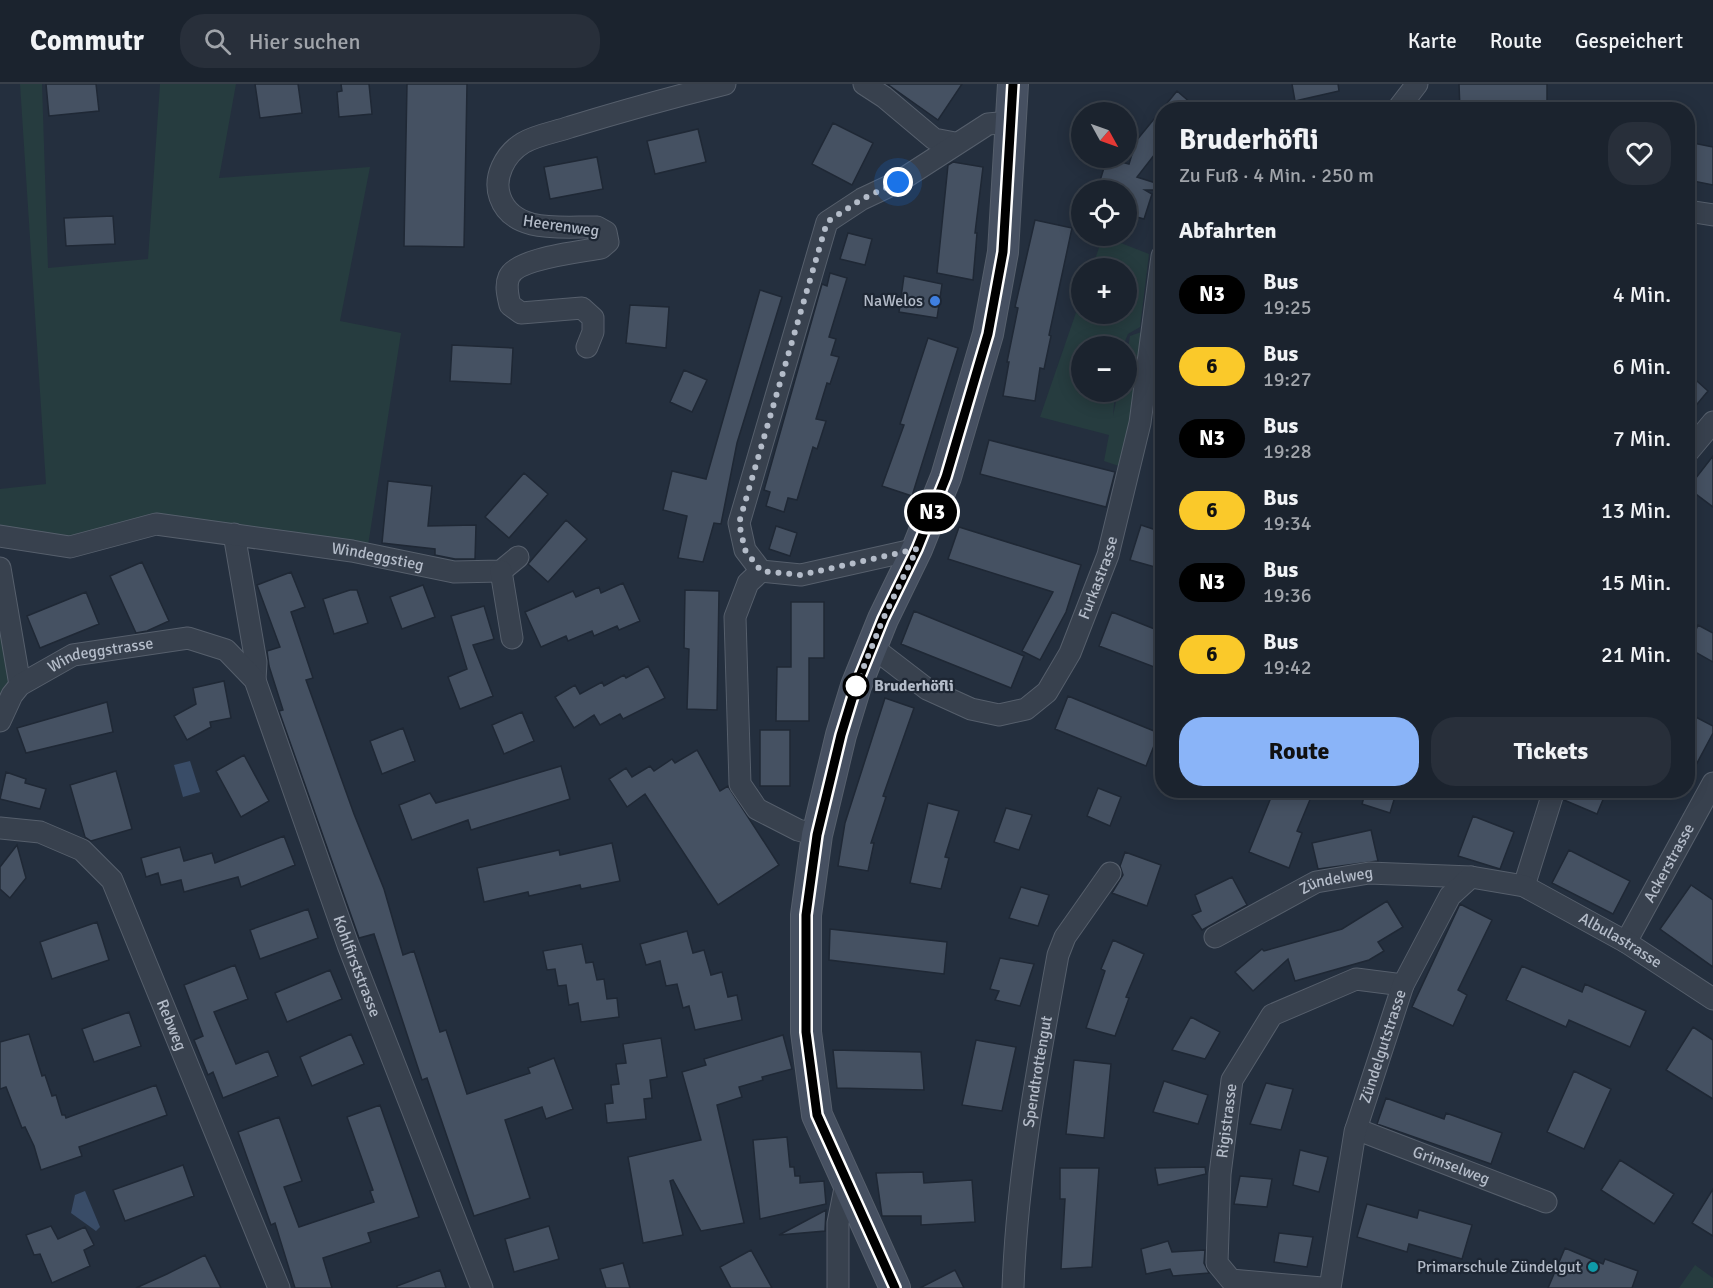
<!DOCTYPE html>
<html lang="de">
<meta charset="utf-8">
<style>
body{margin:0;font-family:Signika,sans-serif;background:#282f3a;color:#f1f3f6;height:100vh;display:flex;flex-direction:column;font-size:22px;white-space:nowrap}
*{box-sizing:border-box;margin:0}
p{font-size:20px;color:#a0a4aa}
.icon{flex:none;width:33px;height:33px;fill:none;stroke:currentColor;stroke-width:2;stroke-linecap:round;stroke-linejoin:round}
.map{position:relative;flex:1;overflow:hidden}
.sheet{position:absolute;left:1155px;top:18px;width:540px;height:696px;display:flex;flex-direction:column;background:#1b232e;border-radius:24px;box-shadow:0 3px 15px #0003,0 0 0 2px #39404a}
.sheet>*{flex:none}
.badge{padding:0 12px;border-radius:20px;font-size:21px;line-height:39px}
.needle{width:39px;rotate:130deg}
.controls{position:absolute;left:1071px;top:18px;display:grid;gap:12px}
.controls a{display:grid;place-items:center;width:66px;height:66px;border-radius:50%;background:#1b232e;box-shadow:0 3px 15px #0003,0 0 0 2px #39404a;font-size:30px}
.you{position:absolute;width:30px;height:30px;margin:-15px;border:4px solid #fff;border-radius:50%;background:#1a73e8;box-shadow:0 0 0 9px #1a73e833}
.map>.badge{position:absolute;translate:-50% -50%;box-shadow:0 0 0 3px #fff}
h2{padding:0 24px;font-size:22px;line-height:54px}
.round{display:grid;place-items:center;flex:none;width:63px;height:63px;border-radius:24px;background:#282f3a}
.head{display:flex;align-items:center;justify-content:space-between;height:102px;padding:0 24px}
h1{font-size:28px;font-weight:800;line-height:45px}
.action{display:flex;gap:12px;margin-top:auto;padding:12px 24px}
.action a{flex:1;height:69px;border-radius:24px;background:#8ab4f8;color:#111;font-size:24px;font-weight:800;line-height:69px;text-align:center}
.action a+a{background:#282f3a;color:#f1f3f6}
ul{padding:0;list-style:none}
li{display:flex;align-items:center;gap:18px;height:72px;padding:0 24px}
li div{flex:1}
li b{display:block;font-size:22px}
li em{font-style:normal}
li .badge{min-width:66px;font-weight:700;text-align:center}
header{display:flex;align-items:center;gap:36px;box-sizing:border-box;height:84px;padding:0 30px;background:#1b232e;border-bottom:2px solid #39404a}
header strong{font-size:28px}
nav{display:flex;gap:33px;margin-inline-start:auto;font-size:21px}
.search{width:420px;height:54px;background:#282f3a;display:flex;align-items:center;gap:15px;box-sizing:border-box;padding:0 21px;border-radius:24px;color:#a0a4aa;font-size:22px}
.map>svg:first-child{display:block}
.green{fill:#263c3f}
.water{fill:#394c67}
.building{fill:#455162;stroke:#1f2835;stroke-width:1.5}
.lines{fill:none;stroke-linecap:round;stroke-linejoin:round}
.street-casing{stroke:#565f6c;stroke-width:23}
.secondary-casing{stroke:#565f6c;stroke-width:32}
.street{stroke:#38414e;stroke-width:21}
.secondary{stroke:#465061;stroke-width:30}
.line-casing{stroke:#fff;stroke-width:14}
.line{stroke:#000;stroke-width:9}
.walk{stroke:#b4bcc9;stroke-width:6;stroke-dasharray:0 10.8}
.shop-dot{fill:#3f7fe0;stroke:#1d2633;stroke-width:2}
.stop-dot{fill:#fff;stroke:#000;stroke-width:3}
.culture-dot{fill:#0f9aa8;stroke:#1d2633;stroke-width:2}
.labels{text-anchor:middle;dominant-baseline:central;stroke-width:4.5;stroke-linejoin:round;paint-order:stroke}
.street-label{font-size:16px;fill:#b4bcc9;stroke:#1d2633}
.poi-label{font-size:16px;fill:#b4bcc9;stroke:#1d2633;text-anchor:end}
.stop-label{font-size:16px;font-weight:bold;fill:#b4bcc9;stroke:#1d2633;text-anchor:start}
</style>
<header>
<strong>Commutr</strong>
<div class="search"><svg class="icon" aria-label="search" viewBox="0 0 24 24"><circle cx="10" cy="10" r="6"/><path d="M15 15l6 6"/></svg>Hier suchen</div>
<nav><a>Karte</a><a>Route</a><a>Gespeichert</a></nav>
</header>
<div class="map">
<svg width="1713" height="1204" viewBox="0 0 1713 1204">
<rect width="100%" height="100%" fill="#242f3e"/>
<path class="green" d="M 20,0 L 42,0 L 48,184 L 148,175 L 160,0 L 236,0 L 219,94 L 370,83 L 340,237 L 401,249 L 367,468 L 169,433 L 85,452 L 51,453 L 0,447 L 0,405 L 46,400 Z
M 1103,152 L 1149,170 L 1140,243 L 1128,250 L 1123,262 L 1082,262 L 1082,308 L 1115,308 L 1113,332 L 1118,308 L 1126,308 L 1127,270 L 1130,252 L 1144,247 L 1125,384 L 1104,377 L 1109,351 L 1040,333 L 1081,214 L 1082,230 L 1126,230 L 1126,184 L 1092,184 Z
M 0,526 L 12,598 L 0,614 Z
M 1695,1181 L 1713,1194 L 1713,1204 L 1679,1204 Z"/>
<path class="water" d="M 190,677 L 200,708 L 183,713 L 174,681 Z
M 85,1107 L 100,1143 L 96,1147 L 71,1129 L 75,1111 Z"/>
<path class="building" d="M 46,0 L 96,0 L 99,27 L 49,32 Z
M 255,0 L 298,0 L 302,29 L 260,34 Z
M 341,0 L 369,0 L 372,30 L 339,33 L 337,8 L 342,7 Z
M 407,0 L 467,0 L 464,163 L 404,162 Z
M 887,0 L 962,0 L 938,36 Z
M 1292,0 L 1338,0 L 1339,7 L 1295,17 Z
M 1459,0 L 1547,0 L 1547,26 L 1460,26 Z
M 1177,7 L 1199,26 L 1162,26 L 1162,61 L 1137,93 L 1162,101 L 1162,106 L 1145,106 L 1152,110 L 1144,135 L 1126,130 L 1126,106 L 1104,106 L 1105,102 L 1099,100 L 1107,74 L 1129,80 L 1136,57 Z
M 833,39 L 873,59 L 852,101 L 812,80 Z
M 698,45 L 706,78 L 655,90 L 647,57 Z
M 1688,58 L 1713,63 L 1713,101 L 1688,96 Z
M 597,73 L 603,105 L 550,115 L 544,83 Z
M 953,78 L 983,83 L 975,149 L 977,149 L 973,196 L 937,189 L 948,81 Z
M 113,132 L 115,160 L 66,162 L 64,134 Z
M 1035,136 L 1072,144 L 1049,251 L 1051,252 L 1044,285 L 1040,284 L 1035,317 L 1003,312 L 1009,278 L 1007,278 L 1018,224 L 1015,223 Z
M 848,149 L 872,155 L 865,181 L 840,175 Z
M 830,189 L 847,194 L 829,253 L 836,255 L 831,271 L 839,273 L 830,300 L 827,299 L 816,335 L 826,337 L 817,365 L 813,363 L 797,416 L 788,414 L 784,428 L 766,422 L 770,408 L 764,406 L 822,200 L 827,202 Z
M 904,192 L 942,200 L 937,234 L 899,228 Z
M 760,206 L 782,213 L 737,359 L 721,440 L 714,439 L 703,478 L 678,474 L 687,432 L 663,426 L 672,387 L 706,395 Z
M 630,221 L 669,223 L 666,264 L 626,259 Z
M 928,254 L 958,264 L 912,412 L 882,402 L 904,341 L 900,340 Z
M 452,261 L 513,264 L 511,300 L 450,297 Z
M 684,286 L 707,296 L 692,328 L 670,318 Z
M 1688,289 L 1708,307 L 1688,331 Z
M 989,356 L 1115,388 L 1106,423 L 980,390 Z
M 1713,372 L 1713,423 L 1688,404 Z
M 524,389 L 548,410 L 509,454 L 485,433 Z
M 388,397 L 432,402 L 428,442 L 476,441 L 475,475 L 455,475 L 435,471 L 435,465 L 382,459 Z
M 566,436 L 587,455 L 548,498 L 528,480 Z
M 1141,441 L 1162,448 L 1162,485 L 1130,476 Z
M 776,442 L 797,449 L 790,472 L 769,465 Z
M 959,443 L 1081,481 L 1066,528 L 1040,576 L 1022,567 L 1053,508 L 948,475 Z
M 142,478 L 169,537 L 147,547 L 136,549 L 110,492 Z
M 291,488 L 305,523 L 291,528 L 313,594 L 306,596 L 354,730 L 384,805 L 403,871 L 414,867 L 440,948 L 446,946 L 467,1010 L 530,989 L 528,984 L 554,974 L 573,1025 L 546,1035 L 542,1023 L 505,1036 L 530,1114 L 474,1132 L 427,994 L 422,996 L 374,850 L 359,854 L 279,627 L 283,626 L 269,582 L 267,567 L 280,563 L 257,501 Z
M 623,499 L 640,537 L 619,546 L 617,542 L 594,552 L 592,547 L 568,557 L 566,552 L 541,563 L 525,528 L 573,507 L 576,513 L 599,503 L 601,509 Z
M 423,501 L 435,533 L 402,545 L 390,513 Z
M 350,506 L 357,506 L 368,539 L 334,550 L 323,515 Z
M 685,506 L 719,507 L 717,626 L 687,625 L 689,565 L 684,564 Z
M 86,508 L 99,540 L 40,564 L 27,532 Z
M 791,518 L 824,518 L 824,574 L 809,574 L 809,637 L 776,637 L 777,583 L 791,583 Z
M 484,522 L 494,555 L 473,561 L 493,612 L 460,625 L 448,593 L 467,585 L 451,532 Z
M 914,527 L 1024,572 L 1011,604 L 901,560 Z
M 1112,528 L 1162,548 L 1162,586 L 1099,562 Z
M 1698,541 L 1713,549 L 1713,578 L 1688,564 Z
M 648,582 L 665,614 L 623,635 L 620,630 L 600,641 L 594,631 L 574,644 L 555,613 L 575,601 L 580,610 L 602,598 L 604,602 L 624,591 L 626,594 Z
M 224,597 L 231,634 L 210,638 L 211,643 L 187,656 L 174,632 L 196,620 L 193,604 Z
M 1068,612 L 1159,649 L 1146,682 L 1055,645 Z
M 885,614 L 914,624 L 883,712 L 886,713 L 871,759 L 874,759 L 868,787 L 838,782 L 845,739 Z
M 107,618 L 113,648 L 26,669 L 17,644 Z
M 522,628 L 534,657 L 504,670 L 492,641 Z
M 1688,629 L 1713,642 L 1713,649 L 1688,696 Z
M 403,644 L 415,677 L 382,690 L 370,657 Z
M 760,646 L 790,646 L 790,702 L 760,702 Z
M 697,666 L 720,707 L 728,702 L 779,781 L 718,821 L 645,710 L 627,723 L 609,695 L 626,684 L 632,693 L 650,682 L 654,687 L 672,675 L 675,679 Z
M 244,671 L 269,717 L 241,733 L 216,687 Z
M 561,682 L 570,715 L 471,746 L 468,736 L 412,756 L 399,721 L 430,709 L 436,719 Z
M 116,687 L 132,745 L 91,757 L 85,753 L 70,701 Z
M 6,688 L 26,695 L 25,699 L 46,705 L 40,725 L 0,715 Z
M 1098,704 L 1121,713 L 1110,742 L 1087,732 Z
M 1274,706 L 1314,706 L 1297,747 L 1302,749 L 1289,784 L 1249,768 Z
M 1366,706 L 1397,706 L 1390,729 L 1362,720 Z
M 1566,706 L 1607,706 L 1597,730 L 1564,716 Z
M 928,719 L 959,727 L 945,773 L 949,774 L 941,805 L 910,799 Z
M 1006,724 L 1032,731 L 1019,766 L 994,758 Z
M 1473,732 L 1514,748 L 1500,785 L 1458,772 Z
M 1371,746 L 1378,777 L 1318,785 L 1312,759 Z
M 284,752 L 295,781 L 241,803 L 238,793 L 184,808 L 181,796 L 161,801 L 158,789 L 146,793 L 141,774 L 180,763 L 184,777 L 212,769 L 215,779 Z
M 612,759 L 620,797 L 581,805 L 580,801 L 529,812 L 528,808 L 484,818 L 477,784 L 559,766 L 560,771 Z
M 17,761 L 26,794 L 10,814 L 0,805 L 0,783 Z
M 1569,766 L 1630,797 L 1613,830 L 1552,799 Z
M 1125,768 L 1161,781 L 1147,822 L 1112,809 L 1123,791 L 1120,782 Z
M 1232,793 L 1247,821 L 1202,846 L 1192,831 L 1201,827 L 1195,811 Z
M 1691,801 L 1713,816 L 1713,883 L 1660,845 Z
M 1021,803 L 1049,811 L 1038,842 L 1009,834 Z
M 1387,817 L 1403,843 L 1378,858 L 1384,867 L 1369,876 L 1295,897 L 1288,875 L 1253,907 L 1235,888 L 1262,865 L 1264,867 L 1342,845 Z
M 1460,820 L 1492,836 L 1458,906 L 1467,911 L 1453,942 L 1412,923 Z
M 308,825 L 318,854 L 260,875 L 250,846 Z
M 97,838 L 109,876 L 52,895 L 40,858 Z
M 830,845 L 947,858 L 944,890 L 829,876 Z
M 687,847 L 693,869 L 704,866 L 711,891 L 722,888 L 728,913 L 737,911 L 742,936 L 695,946 L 689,922 L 683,924 L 677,900 L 666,902 L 660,877 L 646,881 L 640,860 Z
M 1113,856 L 1144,870 L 1126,913 L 1129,914 L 1115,952 L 1086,944 L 1105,887 L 1101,885 Z
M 582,860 L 586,879 L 593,878 L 597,896 L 604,895 L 607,915 L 617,914 L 619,933 L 581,938 L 578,919 L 569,921 L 566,901 L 558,902 L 555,885 L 547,886 L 543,867 Z
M 1000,874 L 1034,880 L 1020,922 L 995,916 L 999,907 L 990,905 Z
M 235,881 L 248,915 L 214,928 L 236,980 L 268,967 L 278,992 L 223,1014 L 213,988 L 208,991 L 194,956 L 203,952 L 184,901 Z
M 1522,882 L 1582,908 L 1585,900 L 1646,927 L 1630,963 L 1569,936 L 1566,943 L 1506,916 Z
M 330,886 L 342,915 L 287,938 L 275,909 Z
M 129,928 L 141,962 L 94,978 L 82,945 Z
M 1191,933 L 1220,948 L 1205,975 L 1172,966 Z
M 1693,943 L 1713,956 L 1713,1015 L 1666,986 Z
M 29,950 L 42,992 L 45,991 L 52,1012 L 56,1011 L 62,1031 L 65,1031 L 66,1034 L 156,1001 L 167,1031 L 79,1063 L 82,1072 L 41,1086 L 34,1062 L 25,1043 L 22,1044 L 6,1003 L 0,1005 L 0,958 Z
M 351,950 L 364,980 L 312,1002 L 300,973 Z
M 783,951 L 792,985 L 762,993 L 763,996 L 739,1003 L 742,1013 L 717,1021 L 744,1139 L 701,1147 L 673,1096 L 670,1097 L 683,1151 L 643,1159 L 628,1073 L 701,1056 L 682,988 L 706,981 L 704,975 Z
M 661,954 L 667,993 L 650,996 L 652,1014 L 644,1015 L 646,1035 L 607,1039 L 605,1020 L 613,1019 L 611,1001 L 619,1000 L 616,980 L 626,979 L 623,960 Z
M 976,956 L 1016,963 L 1002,1027 L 962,1021 Z
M 833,966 L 921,968 L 924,1006 L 837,1004 Z
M 1074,976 L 1111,980 L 1104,1054 L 1066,1050 Z
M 1574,987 L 1611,1005 L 1584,1065 L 1547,1048 Z
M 1164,997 L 1208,1011 L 1198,1040 L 1153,1028 Z
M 1266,999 L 1293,1005 L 1281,1046 L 1250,1040 Z
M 1386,1014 L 1444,1035 L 1446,1029 L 1502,1049 L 1491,1080 L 1377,1040 Z
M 380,1021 L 419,1133 L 368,1149 L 371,1158 L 323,1174 L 332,1204 L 295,1204 L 275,1139 L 271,1141 L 238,1048 L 279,1033 L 302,1097 L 284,1103 L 299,1143 L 374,1118 L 370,1107 L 373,1106 L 347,1033 Z
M 787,1053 L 790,1083 L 794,1083 L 795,1092 L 800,1092 L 800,1099 L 824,1097 L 826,1120 L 760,1135 L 753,1056 Z
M 1300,1066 L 1328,1073 L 1319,1108 L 1293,1101 Z
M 1620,1076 L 1674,1110 L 1654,1140 L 1601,1106 Z
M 183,1081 L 194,1112 L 125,1137 L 113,1106 Z
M 1205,1083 L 1206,1090 L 1158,1101 L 1155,1084 Z
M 1060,1084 L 1099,1084 L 1092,1183 L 1061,1185 L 1065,1115 L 1060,1115 Z
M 923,1088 L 924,1099 L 972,1096 L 975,1138 L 921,1141 L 921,1132 L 882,1132 L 876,1089 Z
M 1240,1092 L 1272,1095 L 1267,1123 L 1234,1120 Z
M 1713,1105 L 1713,1152 L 1692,1139 Z
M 1367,1120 L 1417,1134 L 1419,1126 L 1472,1141 L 1462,1175 L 1409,1160 L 1407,1168 L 1357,1153 Z
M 826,1126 L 825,1147 L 779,1151 Z
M 51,1142 L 58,1155 L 85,1143 L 94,1161 L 84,1166 L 90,1182 L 52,1199 L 40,1170 L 34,1171 L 26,1151 Z
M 549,1142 L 559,1175 L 514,1188 L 505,1155 Z
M 1279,1149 L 1313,1153 L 1307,1183 L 1274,1178 Z
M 1168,1157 L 1172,1168 L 1205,1166 L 1204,1179 L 1209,1189 L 1173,1192 L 1170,1185 L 1146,1190 L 1141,1165 Z
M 1565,1164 L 1603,1180 L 1605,1175 L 1638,1187 L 1632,1204 L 1548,1204 Z
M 751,1166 L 772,1204 L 731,1204 L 720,1183 Z
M 205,1171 L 221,1204 L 136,1204 L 167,1190 Z
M 623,1179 L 630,1204 L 606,1204 L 600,1185 Z
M 440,1186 L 446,1204 L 397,1204 L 397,1202 Z
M 955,1186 L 964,1204 L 920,1204 Z"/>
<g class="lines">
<defs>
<g id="street">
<path d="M 864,0 L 884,13 L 934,55 L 955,59"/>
<path d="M 1397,26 L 1417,0"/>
<path d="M 1688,127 L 1713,131"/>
<path d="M 587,263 L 593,248 L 593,234 L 582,224 L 521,229 L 510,221 C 508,212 505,202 509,193 C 517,174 581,168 601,164 L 608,158 L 606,148 L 597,143 C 565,142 513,151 500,113 C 493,93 505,70 523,59 C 536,51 556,48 570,43 C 622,27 673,13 725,0"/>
<path d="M 1688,368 L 1713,338"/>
<path d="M 234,450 L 256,578 L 255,596"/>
<path id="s1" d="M 0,452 L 70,463 L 156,440 L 352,467 L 454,488 L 501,487 L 518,473"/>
<path d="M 917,465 L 801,491 L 761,487 L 745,466 L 739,439 L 827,138 L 862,115 L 898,98 L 988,40 L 1010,38"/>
<path d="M 0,484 L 20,601"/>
<path d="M 501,487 L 512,554"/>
<path d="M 761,487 L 748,499 L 735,533 L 740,700 L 757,725 L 798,746 L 817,751"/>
<path id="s2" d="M 871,562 L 927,605 L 971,625 L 999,631 L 1026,625 L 1047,608 L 1070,569 L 1108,471 L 1140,339 L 1162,172"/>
<path id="s3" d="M 0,637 L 12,611 L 20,601 L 73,571 L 188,554 L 226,566 L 255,596 L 348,861 L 482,1204"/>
<path id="s4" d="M 0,744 L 40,748 L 82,766 L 112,796 L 279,1204"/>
<path d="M 1524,802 L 1554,706"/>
<path id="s5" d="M 1215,853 L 1316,798 L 1369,789 L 1471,793"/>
<path id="s6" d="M 1626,858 L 1713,699"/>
<path id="s7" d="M 1356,1045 L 1546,1118"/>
<path d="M 838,1204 L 838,1139 L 846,1099"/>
<path id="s8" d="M 1013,1204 C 1017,1091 1038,982 1058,871 L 1065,853 L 1110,789"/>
<path id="s9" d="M 1322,1204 L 1231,1196 L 1217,1179 L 1220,1090 L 1232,996 L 1272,931 L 1356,895 L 1403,901"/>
<path id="s10" d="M 1330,1204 L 1355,1048 L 1403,901 L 1450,812 L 1471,793 L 1524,802 L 1626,858 L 1713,915"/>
</g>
<path id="secondary" d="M 895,1204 L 817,1031 L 806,948 L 806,831 L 817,751 L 841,651 L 856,602 L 883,535 L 917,465 L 946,393 L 988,250 L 1003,168 L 1013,0"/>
</defs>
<use href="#street" class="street-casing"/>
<use href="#secondary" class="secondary-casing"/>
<use href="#street" class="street"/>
<use href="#secondary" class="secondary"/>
</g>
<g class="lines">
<defs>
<path id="line" d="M 895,1204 L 817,1031 L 806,948 L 806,831 L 817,751 L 841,651 L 856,602 L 883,535 L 917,465 L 946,393 L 988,250 L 1003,168 L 1013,0"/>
</defs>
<use href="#line" class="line-casing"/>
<use href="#line" class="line"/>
<path class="walk" d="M 856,602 L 883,535 L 917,465 L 801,491 L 761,487 L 745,466 L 739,439 L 827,138 L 862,115 L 898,98"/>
</g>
<circle class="shop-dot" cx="935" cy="217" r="6"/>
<circle class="stop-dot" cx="856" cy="602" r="12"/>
<circle class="culture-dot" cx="1593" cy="1183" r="6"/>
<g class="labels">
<g class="street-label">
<text transform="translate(561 142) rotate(8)">Heerenweg</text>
<text stroke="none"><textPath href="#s1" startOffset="384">Windeggstieg</textPath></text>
<text stroke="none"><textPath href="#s2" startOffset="328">Furkastrasse</textPath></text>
<text stroke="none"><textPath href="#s3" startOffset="129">Windeggstrasse</textPath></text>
<text stroke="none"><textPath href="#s6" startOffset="90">Ackerstrasse</textPath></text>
<text stroke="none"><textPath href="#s5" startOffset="135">Zündelweg</textPath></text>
<text stroke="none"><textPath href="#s10" startOffset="606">Albulastrasse</textPath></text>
<text stroke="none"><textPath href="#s3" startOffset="604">Kohlfirststrasse</textPath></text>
<text stroke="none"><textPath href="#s4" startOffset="285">Rebweg</textPath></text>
<text stroke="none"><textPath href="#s10" startOffset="248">Zündelgutstrasse</textPath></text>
<text stroke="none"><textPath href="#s8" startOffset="218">Spendtrottengut</textPath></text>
<text stroke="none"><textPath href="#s9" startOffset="256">Rigistrasse</textPath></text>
<text stroke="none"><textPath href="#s7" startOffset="102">Grimselweg</textPath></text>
</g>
<g class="poi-label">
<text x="923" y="217">NaWelos</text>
<text x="1581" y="1183">Primarschule Zündelgut</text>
</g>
<g class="stop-label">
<text x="874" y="602">Bruderhöfli</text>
</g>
</g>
</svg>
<div class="controls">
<a><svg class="needle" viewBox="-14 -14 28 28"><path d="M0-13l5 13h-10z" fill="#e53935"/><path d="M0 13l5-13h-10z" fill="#a0a4aa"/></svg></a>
<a><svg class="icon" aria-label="locate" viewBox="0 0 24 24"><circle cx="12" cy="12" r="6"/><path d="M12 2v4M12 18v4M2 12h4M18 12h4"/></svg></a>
<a>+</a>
<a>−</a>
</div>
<div class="you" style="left:898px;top:98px"></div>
<b class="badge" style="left:932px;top:428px;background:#000;color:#fff">N3</b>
<section class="sheet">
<div class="head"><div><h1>Bruderhöfli</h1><p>Zu Fuß · 4 Min. · 250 m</p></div><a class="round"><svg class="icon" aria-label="heart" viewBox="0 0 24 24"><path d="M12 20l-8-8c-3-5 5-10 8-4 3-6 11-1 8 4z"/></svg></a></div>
<h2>Abfahrten</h2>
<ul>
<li><span class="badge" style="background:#000;color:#fff">N3</span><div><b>Bus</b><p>19:25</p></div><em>4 Min.</em></li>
<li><span class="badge" style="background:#fac92a;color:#111">6</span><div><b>Bus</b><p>19:27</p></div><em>6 Min.</em></li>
<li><span class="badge" style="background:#000;color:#fff">N3</span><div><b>Bus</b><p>19:28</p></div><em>7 Min.</em></li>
<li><span class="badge" style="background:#fac92a;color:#111">6</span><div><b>Bus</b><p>19:34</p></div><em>13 Min.</em></li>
<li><span class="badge" style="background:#000;color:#fff">N3</span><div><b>Bus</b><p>19:36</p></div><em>15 Min.</em></li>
<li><span class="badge" style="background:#fac92a;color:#111">6</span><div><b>Bus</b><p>19:42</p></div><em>21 Min.</em></li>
</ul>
<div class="action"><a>Route</a><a>Tickets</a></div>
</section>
</div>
